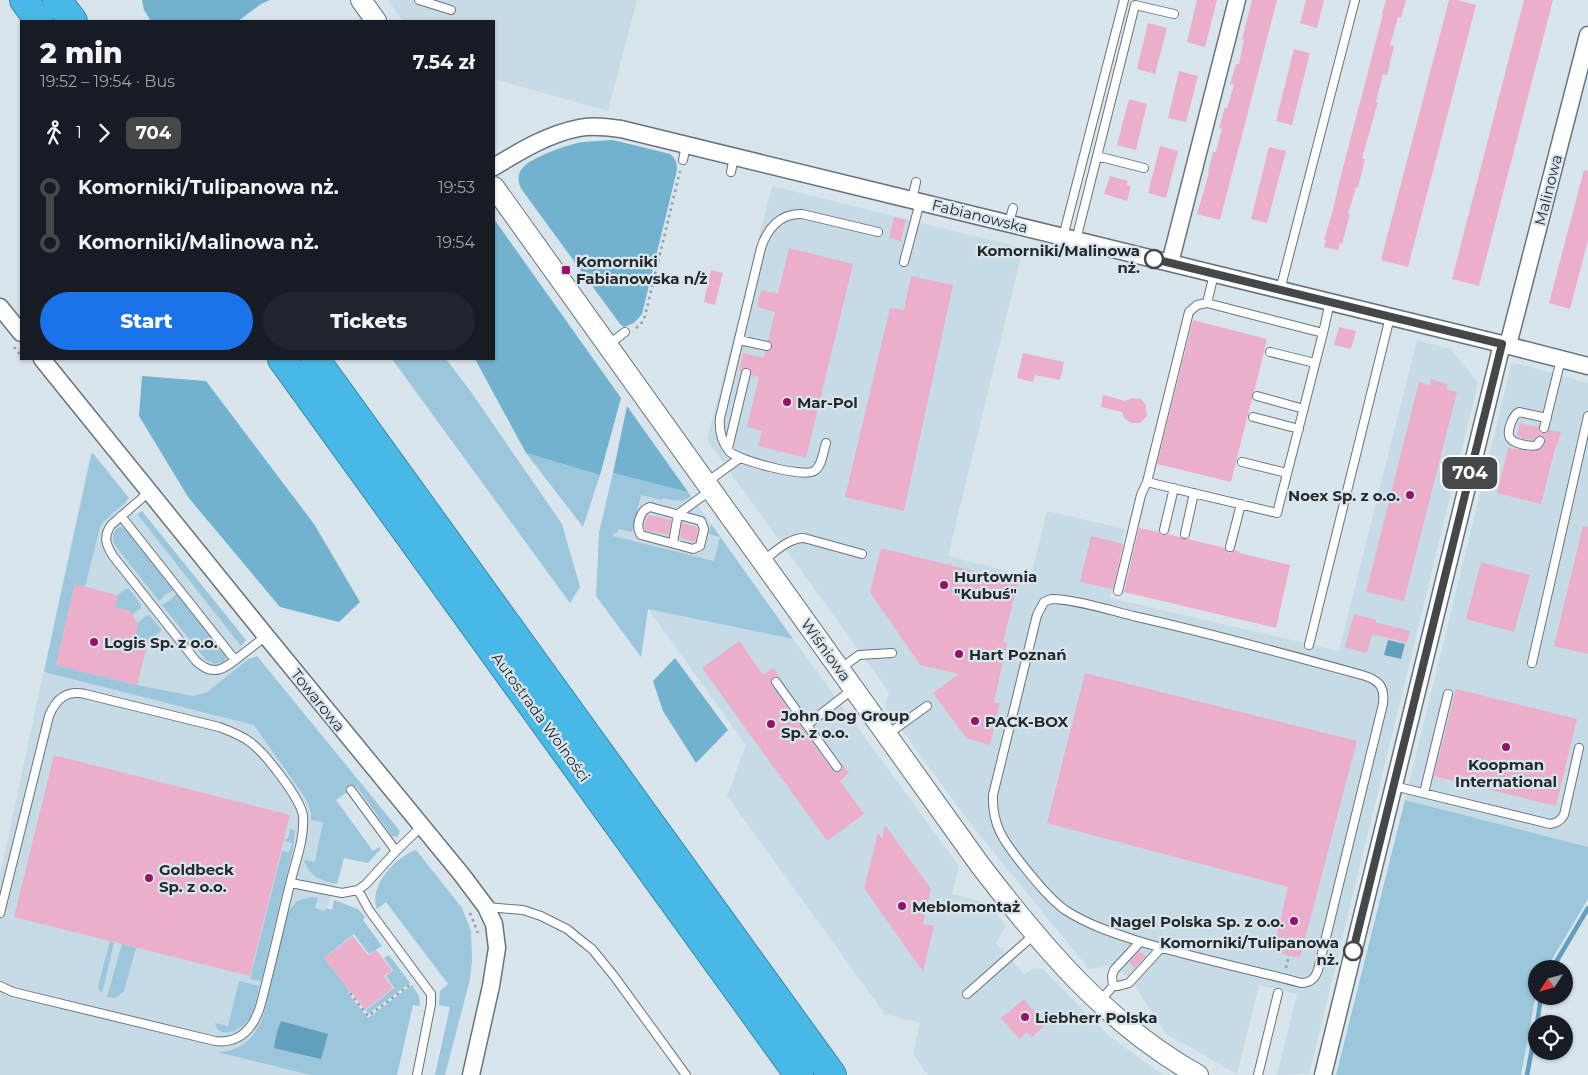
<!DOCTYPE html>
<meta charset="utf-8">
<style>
body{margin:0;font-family:Montserrat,sans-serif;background:#20242c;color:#f1f3f6;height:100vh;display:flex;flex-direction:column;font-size:19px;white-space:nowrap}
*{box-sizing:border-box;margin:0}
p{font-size:16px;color:#9ea1a6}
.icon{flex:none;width:28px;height:28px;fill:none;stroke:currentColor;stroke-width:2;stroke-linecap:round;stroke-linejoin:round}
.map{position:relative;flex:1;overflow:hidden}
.side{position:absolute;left:20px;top:20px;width:475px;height:340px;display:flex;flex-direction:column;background:#171b24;border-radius:0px;box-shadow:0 1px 4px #0004}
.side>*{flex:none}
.badge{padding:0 10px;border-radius:8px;font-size:18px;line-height:32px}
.needle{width:32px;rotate:234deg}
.buttons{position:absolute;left:1528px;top:960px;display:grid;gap:10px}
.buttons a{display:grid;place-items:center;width:45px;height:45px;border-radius:50%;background:#171b24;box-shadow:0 1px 4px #0004;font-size:25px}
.map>.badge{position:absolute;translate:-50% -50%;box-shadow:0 0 0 2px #fff}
.legs{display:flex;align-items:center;gap:8px;height:55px;padding:0 20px;font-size:16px}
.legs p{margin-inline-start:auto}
.overview{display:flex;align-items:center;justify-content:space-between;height:85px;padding:0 20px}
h1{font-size:28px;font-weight:800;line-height:38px}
.primary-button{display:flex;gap:10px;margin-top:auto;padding:10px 20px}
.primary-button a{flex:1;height:58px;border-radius:30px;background:#1a73e8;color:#fff;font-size:20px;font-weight:800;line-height:58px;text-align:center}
.primary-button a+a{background:#20242c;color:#f1f3f6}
ul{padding:0 20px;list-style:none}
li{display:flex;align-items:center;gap:18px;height:55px;font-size:19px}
li i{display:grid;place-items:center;width:8px;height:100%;margin:0 6px;background:currentColor}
li i::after{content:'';width:12px;height:12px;margin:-6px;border:4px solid;border-radius:50%;background:#171b24}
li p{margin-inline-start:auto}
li:first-child i{background:linear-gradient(#0000 50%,currentColor 0)}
li:last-child i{background:linear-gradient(currentColor 50%,#0000 0)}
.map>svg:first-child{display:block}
.built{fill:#c6dbe6}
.green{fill:#9bc6db}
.forest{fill:#72b2cf}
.water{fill:#60a0bd}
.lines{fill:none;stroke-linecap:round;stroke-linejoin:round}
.stream{stroke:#60a0bd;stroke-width:4.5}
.building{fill:#ebafcb}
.service-casing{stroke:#68747a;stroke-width:10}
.minor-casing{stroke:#68747a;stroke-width:19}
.tertiary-casing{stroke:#68747a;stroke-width:22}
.motorway-casing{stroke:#3b86a5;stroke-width:30}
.path{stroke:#929ca1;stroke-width:2.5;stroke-dasharray:2.5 4;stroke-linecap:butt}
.service{stroke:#fff;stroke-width:8}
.minor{stroke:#fff;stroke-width:16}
.tertiary{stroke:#fff;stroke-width:20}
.motorway{stroke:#48b8e6;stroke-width:28}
.line-1-casing{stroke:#fff;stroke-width:11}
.line-1{stroke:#45484a;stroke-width:8}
.stop-1-dot{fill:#fff;stroke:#45484a;stroke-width:2.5}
.poi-dot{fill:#981165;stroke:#d8e5ec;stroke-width:2}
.labels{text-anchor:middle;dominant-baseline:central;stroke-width:4.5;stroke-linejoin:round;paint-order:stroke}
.street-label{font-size:15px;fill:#24292c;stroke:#d8e5ec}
.stop-label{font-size:15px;font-weight:bold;fill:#24292c;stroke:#d8e5ec;text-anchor:end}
.poi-label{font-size:15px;font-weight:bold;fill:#24292c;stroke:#d8e5ec;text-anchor:start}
</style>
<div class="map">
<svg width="1588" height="1075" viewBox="0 0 1588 1075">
<rect width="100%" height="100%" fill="#d8e5ec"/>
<path class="built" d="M 388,0 L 637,0 L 608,111 L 494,79 L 494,21 L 403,21 Z
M 772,186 L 1023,248 L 948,556 L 1031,577 L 1047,511 L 1125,529 L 1110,598 L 1339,651 L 1417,340 L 1451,349 L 1478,383 L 1309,1074 L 1277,1075 L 1297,994 L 1259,985 L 1237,1074 L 1165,1033 L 1134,984 L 1115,965 L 1089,969 L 970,823 L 885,707 L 889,692 L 707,440 Z
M 1512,362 L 1588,383 L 1588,847 L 1405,800 Z
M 90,455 L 127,501 L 126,503 L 130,509 L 135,515 L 137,514 L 241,646 L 241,647 L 249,658 L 251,658 L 344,848 L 335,884 L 333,884 L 329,905 L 327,905 L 324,916 L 294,909 L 376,1075 L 0,1075 L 0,875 Z
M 613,473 L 688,492 L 743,568 L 599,533 Z
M 648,609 L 793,639 L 959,866 L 952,894 L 988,903 L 1006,926 L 996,943 L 1024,974 L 1034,968 L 1043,969 L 1109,1036 L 1163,1075 L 928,1075 L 913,1054 L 920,1023 L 885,1014 L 727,796 L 746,745 Z"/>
<path class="green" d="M 392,359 L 446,359 L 471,392 L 562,524 L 580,587 L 570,603 Z
M 92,452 L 129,498 C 121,509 107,515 100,527 L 85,587 L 75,584 L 56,665 L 137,685 L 193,696 L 207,692 L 249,659 L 257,656 L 400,831 L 397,837 L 392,836 L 356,786 L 336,800 L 373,851 L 379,847 L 381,849 L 368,863 L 344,858 L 337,884 C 321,881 311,877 304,861 L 305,860 L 315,862 L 323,822 L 311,820 L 311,813 L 306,799 L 254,725 L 44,672 Z
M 526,453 L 600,475 L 583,527 Z
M 613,473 L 688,492 L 691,496 C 682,504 674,500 663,498 L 662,500 L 641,495 L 632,532 L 619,529 L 617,533 L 614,533 L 613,536 L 714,561 L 720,537 L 709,534 L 711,524 L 793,639 L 648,609 L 641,657 L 596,596 L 599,533 Z
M 142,511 L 246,640 L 241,646 L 137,514 Z
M 121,527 L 126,529 L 174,590 L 166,594 L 159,601 L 114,544 L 113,534 L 117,528 Z
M 128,588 L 141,604 L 141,608 L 132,615 L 130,611 L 115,607 L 117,595 Z
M 177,593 L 225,654 L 226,657 L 224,662 L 215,664 L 206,660 L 162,605 L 170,600 Z
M 149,615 L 161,629 L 161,631 L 148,642 L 135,639 L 138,623 L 146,616 Z
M 1405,800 L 1588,847 L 1588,899 L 1546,969 L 1536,969 L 1536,994 L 1521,1075 L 1336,1075 Z
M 290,829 L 295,831 L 293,849 L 261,981 L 250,979 L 282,851 L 289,852 L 292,843 L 284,841 L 285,839 L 288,839 Z
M 416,850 L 462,908 L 471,931 L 472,959 L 470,979 L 445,1075 L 435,1075 L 450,1007 L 439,1005 L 440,991 L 448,984 L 386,902 L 377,909 C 368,886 396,857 416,850 Z
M 311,897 L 318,898 L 315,908 L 325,911 L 326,908 L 332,910 L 334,900 L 358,909 L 365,917 L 363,920 L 382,946 L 369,954 L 354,934 L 324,958 L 350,991 L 348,993 L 368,1018 L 412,985 L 419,996 L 420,1006 L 413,1005 L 397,1075 L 311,1075 L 217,1052 C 242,1052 254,1038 263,1017 L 288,912 L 297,901 Z
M 110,941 L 114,943 L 102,993 L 99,990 L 98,986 Z
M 122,944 L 136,948 L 124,991 L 116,998 L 107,997 Z
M 389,955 L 410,983 L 368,1014 L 366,1010 L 394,988 L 386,976 L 393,970 L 384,958 Z
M 239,981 L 259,986 C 257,995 256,1005 252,1013 C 247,1026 229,1039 217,1029 L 215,1023 L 228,1026 Z"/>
<path class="forest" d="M 142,0 L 270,0 L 261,4 L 238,21 L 151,21 L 144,10 Z
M 613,140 L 670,154 C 676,159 677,162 677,170 L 642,314 L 634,323 L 624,327 L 620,324 L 522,190 C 519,184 517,179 520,172 C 526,158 567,145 582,142 C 592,141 603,141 613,140 Z
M 494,219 L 621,398 L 600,475 L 526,453 L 475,359 L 494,359 Z
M 142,376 L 206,381 L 314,524 L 360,602 L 339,622 L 280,607 L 188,497 L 139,416 Z
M 627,406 L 688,492 L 613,473 Z
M 675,658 L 728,730 L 696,763 L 663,711 L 653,681 Z"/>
<path class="water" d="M 1388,640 L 1405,644 L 1401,659 L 1384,655 Z
M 281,1021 L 328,1034 L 321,1059 L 274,1048 L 277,1032 Z"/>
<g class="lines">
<path class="stream" d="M 1552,969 L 1588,908
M 1537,1024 L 1541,996
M 1527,1075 L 1536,1028"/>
</g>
<path class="building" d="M 1197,0 L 1217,0 L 1205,47 L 1187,42 Z
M 1252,0 L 1277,0 L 1220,220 L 1197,214 L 1209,173 L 1208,173 L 1213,152 L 1216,152 L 1222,129 L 1219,128 L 1225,107 L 1227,108 L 1234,85 L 1230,84 L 1236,64 L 1239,64 L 1244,40 L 1242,39 Z
M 1306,0 L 1324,0 L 1317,28 L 1300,23 Z
M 1386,0 L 1406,0 L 1401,18 L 1398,17 L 1390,45 L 1394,46 L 1387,75 L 1383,74 L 1376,102 L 1378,102 L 1362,158 L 1365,159 L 1358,188 L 1356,187 L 1348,214 L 1350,214 L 1342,244 L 1340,243 L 1338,250 L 1324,247 L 1326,240 L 1324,240 L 1333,210 L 1339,183 L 1383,14 L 1382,14 Z
M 1449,0 L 1457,0 L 1476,5 L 1408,267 L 1381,260 Z
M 1524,0 L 1553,0 L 1479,286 L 1452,279 Z
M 1148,23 L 1167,28 L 1155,74 L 1137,69 Z
M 1294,49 L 1310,53 L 1292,125 L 1276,121 Z
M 1179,71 L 1198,76 L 1186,122 L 1168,118 Z
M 1129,99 L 1147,104 L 1136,150 L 1117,145 Z
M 1160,146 L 1178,151 L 1166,198 L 1148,193 Z
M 1269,147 L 1286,151 L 1267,223 L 1251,219 Z
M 1584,170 L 1588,171 L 1588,240 L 1570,309 L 1549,303 Z
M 1110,176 L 1128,181 L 1127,185 L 1131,186 L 1127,201 L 1104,194 Z
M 894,217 L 906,220 L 901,241 L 889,238 Z
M 789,248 L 853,264 L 806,458 L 758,446 L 762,431 L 747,427 L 759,377 L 751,375 L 751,371 L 748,368 L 744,368 L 740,372 L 739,371 L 743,353 L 764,358 L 766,351 L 769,351 L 772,348 L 772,344 L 768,341 L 775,312 L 757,307 L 761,290 L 778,294 Z
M 711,270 L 723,273 L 715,305 L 704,302 Z
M 911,276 L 953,285 L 904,511 L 845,497 L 890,308 L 904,310 Z
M 1193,320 L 1267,339 L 1254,392 L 1252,395 L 1252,398 L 1231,482 L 1157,464 Z
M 1339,327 L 1356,331 L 1351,349 L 1334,345 Z
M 1023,353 L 1064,362 L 1060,380 L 1035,375 L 1033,382 L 1017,378 Z
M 1431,379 L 1448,384 L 1446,389 L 1457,392 L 1404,601 L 1366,592 L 1419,382 L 1430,385 Z
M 1103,395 L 1125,401 L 1133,398 L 1141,399 L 1146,405 L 1147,416 L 1140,423 L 1131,423 L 1124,418 L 1122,412 L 1101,407 Z
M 1520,423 L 1538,427 L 1539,430 L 1542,433 L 1546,433 L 1549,430 L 1561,432 L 1557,446 L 1556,445 L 1541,504 L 1497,493 L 1508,448 L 1535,451 L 1541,449 L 1545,442 L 1545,438 L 1541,436 L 1537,436 L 1534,440 L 1524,439 L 1517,436 Z
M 648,515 L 671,520 L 669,535 L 645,530 L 644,526 Z
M 682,523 L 697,527 L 698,529 L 695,542 L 680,538 Z
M 1583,526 L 1588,527 L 1588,654 L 1554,646 Z
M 1139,528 L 1159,532 L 1162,535 L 1167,534 L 1225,548 L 1229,553 L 1234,550 L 1240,552 L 1239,553 L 1290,565 L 1276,628 L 1124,592 Z
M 1091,536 L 1123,544 L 1113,589 L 1080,582 Z
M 881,548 L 1018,582 L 1003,642 L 1007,643 L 994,702 L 1000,703 L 990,745 L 966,738 L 933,693 L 959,674 L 920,665 L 870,592 Z
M 1481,562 L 1530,575 L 1514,632 L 1466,619 Z
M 75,584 L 117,595 L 115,607 L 130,611 L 138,624 L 135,639 L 148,642 L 137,685 L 56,665 Z
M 1354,614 L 1376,620 L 1375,622 L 1410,631 L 1407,643 L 1372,634 L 1367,653 L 1345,647 Z
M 739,641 L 763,675 L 773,668 L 781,678 L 776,676 L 772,678 L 771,685 L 832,770 L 837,773 L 841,771 L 842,769 L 842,763 L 849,773 L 840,781 L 864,814 L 827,841 L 702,668 Z
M 1085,673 L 1357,741 L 1300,958 L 1273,951 L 1288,887 L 1047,823 Z
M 1456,689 L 1577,719 L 1556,806 L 1434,776 Z
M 54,755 L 290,815 L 250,976 L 14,917 Z
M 885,825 L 931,889 L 923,924 L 934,926 L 923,972 L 864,888 L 878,833 L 882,839 Z
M 353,936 L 368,955 L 376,950 L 392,970 L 384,976 L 393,988 L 365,1010 L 324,958 Z
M 1139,951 L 1146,956 L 1135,968 L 1129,963 Z
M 1024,999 L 1046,1025 L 1032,1037 L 1027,1032 L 1019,1039 L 1001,1018 Z"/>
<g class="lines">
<defs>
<path id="service" d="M 419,0 L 451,10
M 1097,156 L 1144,168
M 683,160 L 686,145
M 731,172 L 734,157
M 912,199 L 916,182
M 1009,223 L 1013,208
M 1063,237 L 1124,0
M 1076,240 L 1135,5 L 1174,14
M 904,262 L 920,202
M 1214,274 L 1207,303 L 1323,333 L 1330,302
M 1280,290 L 1355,0
M 1207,303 L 1197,305 L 1189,312 L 1147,482 L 1277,513 L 1323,333
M 739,340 L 767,346
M 609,344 L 625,332
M 1270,352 L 1315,363
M 1257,396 L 1304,409
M 1253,417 L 1299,429
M 1544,428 L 1561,359
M 1540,441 L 1537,445 C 1531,447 1514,444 1510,438 C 1506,431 1513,415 1519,412 L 1547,418
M 826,443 C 823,452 822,467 814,471 C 803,478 737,460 729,451 C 721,441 719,429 720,418 L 761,248 C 767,229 780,213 802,214 L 878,232
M 728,448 L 746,373
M 1242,462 L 1287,473
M 707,482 L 740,458
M 149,492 L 111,525 C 103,537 106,545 113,556 L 196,661 C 215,679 227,667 244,653 C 251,648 258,642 266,636
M 650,507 L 701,521 L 704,529 L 700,546 L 693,549 L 641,535 C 635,526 640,510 650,507 Z
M 121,516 L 235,660
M 1164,530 L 1174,488
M 1185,534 L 1194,493
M 673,543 L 678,514 L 711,490
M 1230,547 L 1241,504
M 764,560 C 776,551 789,538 804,538 L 862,554
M 1118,591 L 1141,495 L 1147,482
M 1051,599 C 1074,599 1109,610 1133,616 C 1210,633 1286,654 1362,675 C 1379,680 1385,686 1383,704 L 1318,970 C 1315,979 1310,983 1301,983 C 1246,968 1189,957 1135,940 C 1110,932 1087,924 1065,910 C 1048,897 1034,879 1021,863 C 1003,840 992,825 993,795 L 1037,615 L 1044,602 Z
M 1309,645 L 1390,317
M 1532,663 L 1588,416
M 840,669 L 859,655 L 892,653
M 776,682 L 837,767
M 807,725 L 853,689
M 888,734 L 927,706
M 1394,786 L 1550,824 C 1557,823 1560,821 1564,815 L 1579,748
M 351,790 L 396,851
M 1424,793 L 1448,694
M 291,883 L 342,893 L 358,890 L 366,884 L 397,850 L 422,826
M 358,890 L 369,910 L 431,994 L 431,1004 L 417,1075
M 487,907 L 523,910 L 541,916 L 567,929 L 583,942 L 592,949 L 614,976 L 686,1075
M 0,913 L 49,716 C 56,699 66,690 85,694 L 219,727 C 230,731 241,735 250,742 C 265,753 301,799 303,816 C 305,838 295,863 290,884 C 280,925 271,966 260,1007 C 253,1029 239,1044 215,1041 L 13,992 L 0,986
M 1113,986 L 1118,986 L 1129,983 L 1161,948
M 967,994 L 1035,934
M 1100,1001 L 1113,986 L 1112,976 L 1114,970 L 1140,942
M 1258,1075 L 1278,993"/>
<path id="minor" d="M 494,167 C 520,151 548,134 579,128 C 592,125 607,127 621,129 L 1502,344 L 1588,366
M 1170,263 L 1237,0
M 0,307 L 21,333
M 1508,345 L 1588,35
M 42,359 L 266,636 L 462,875 L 486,907 L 494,924 L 497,948 L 491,986 L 471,1075
M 1323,1075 L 1502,344"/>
<path id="tertiary" d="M 361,0 L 376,21
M 494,187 L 980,865 C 1042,946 1108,1025 1198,1075"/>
<path id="motorway" d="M 24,0 L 39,21
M 57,0 L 73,21
M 282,359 L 799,1075
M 315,359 L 832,1075"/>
</defs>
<use href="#service" class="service-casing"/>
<use href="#minor" class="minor-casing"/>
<use href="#tertiary" class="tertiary-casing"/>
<use href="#motorway" class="motorway-casing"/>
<path class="path" d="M 636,328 L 641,324 L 645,316 L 680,171
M 14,347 L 21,356
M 470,913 L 478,933
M 1286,968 L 1289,955
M 350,993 L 368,1016 L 411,984"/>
<use href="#service" class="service"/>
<use href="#minor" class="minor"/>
<use href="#tertiary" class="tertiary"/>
<use href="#motorway" class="motorway"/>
</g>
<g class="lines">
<defs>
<path id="line-1" d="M 1154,259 L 1502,344 L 1353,951"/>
</defs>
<use href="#line-1" class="line-1-casing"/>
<use href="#line-1" class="line-1"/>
</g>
<g class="stop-1-dot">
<circle cx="1154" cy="259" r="9"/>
<circle cx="1353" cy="951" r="9"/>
</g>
<g class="poi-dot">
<rect x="561" y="265" width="10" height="10" rx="2.5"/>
<circle cx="787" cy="402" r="5"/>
<circle cx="1410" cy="495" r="5"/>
<circle cx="944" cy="585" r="5"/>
<circle cx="94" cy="642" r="5"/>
<circle cx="959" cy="654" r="5"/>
<circle cx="975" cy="721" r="5"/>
<circle cx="771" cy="724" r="5"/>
<circle cx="1506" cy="747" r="5"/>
<circle cx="149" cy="878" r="5"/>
<circle cx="902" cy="906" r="5"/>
<circle cx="1294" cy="921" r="5"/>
<circle cx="1025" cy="1017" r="5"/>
</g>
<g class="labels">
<g class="street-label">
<text transform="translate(1548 190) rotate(-76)">Malinowa</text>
<text transform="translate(980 216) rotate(14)">Fabianowska</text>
<text transform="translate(826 650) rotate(54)">Wiśniowa</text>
<text transform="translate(318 700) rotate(51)">Towarowa</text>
<text transform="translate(541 717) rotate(54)">Autostrada Wolności</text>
</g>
<g class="stop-label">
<text x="1140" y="250">Komorniki/Malinowa<tspan x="1140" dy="17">nż.</tspan></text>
<text x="1339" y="942">Komorniki/Tulipanowa<tspan x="1339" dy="17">nż.</tspan></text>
</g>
<g class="poi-label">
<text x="576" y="261">Komorniki<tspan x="576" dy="17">Fabianowska n/ż</tspan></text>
<text x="797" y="402">Mar-Pol</text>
<text x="1400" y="495" text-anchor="end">Noex Sp. z o.o.</text>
<text x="954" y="576">Hurtownia<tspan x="954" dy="17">"Kubuś"</tspan></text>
<text x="104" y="642">Logis Sp. z o.o.</text>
<text x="969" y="654">Hart Poznań</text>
<text x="781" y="715">John Dog Group<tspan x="781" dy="17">Sp. z o.o.</tspan></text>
<text x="985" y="721">PACK-BOX</text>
<text x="1506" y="764" text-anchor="middle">Koopman<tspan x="1506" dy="17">International</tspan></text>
<text x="159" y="869">Goldbeck<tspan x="159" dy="17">Sp. z o.o.</tspan></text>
<text x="912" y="906">Meblomontaż</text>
<text x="1284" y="921" text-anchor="end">Nagel Polska Sp. z o.o.</text>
<text x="1035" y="1017">Liebherr Polska</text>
</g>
</g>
</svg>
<div class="buttons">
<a><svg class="needle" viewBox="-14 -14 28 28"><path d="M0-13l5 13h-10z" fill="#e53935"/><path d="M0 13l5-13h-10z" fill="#9ea1a6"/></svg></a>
<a><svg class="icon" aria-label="locate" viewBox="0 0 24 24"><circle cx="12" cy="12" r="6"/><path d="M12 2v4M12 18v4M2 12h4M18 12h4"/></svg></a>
</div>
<b class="badge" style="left:1470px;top:473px;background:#45484a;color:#fff">704</b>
<section class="side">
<div class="overview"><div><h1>2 min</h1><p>19:52 – 19:54 · Bus</p></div><b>7.54 zł</b></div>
<div class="legs"><svg class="icon" aria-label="walk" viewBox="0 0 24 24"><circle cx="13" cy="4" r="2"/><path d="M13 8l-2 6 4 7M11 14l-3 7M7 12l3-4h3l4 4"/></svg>1<svg class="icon" aria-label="forward" viewBox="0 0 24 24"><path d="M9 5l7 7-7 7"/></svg><b class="badge" style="background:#45484a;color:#fff">704</b></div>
<ul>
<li><i style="color:#45484a"></i><b>Komorniki/Tulipanowa nż.</b><p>19:53</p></li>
<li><i style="color:#45484a"></i><b>Komorniki/Malinowa nż.</b><p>19:54</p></li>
</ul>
<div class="primary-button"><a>Start</a><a>Tickets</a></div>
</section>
</div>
